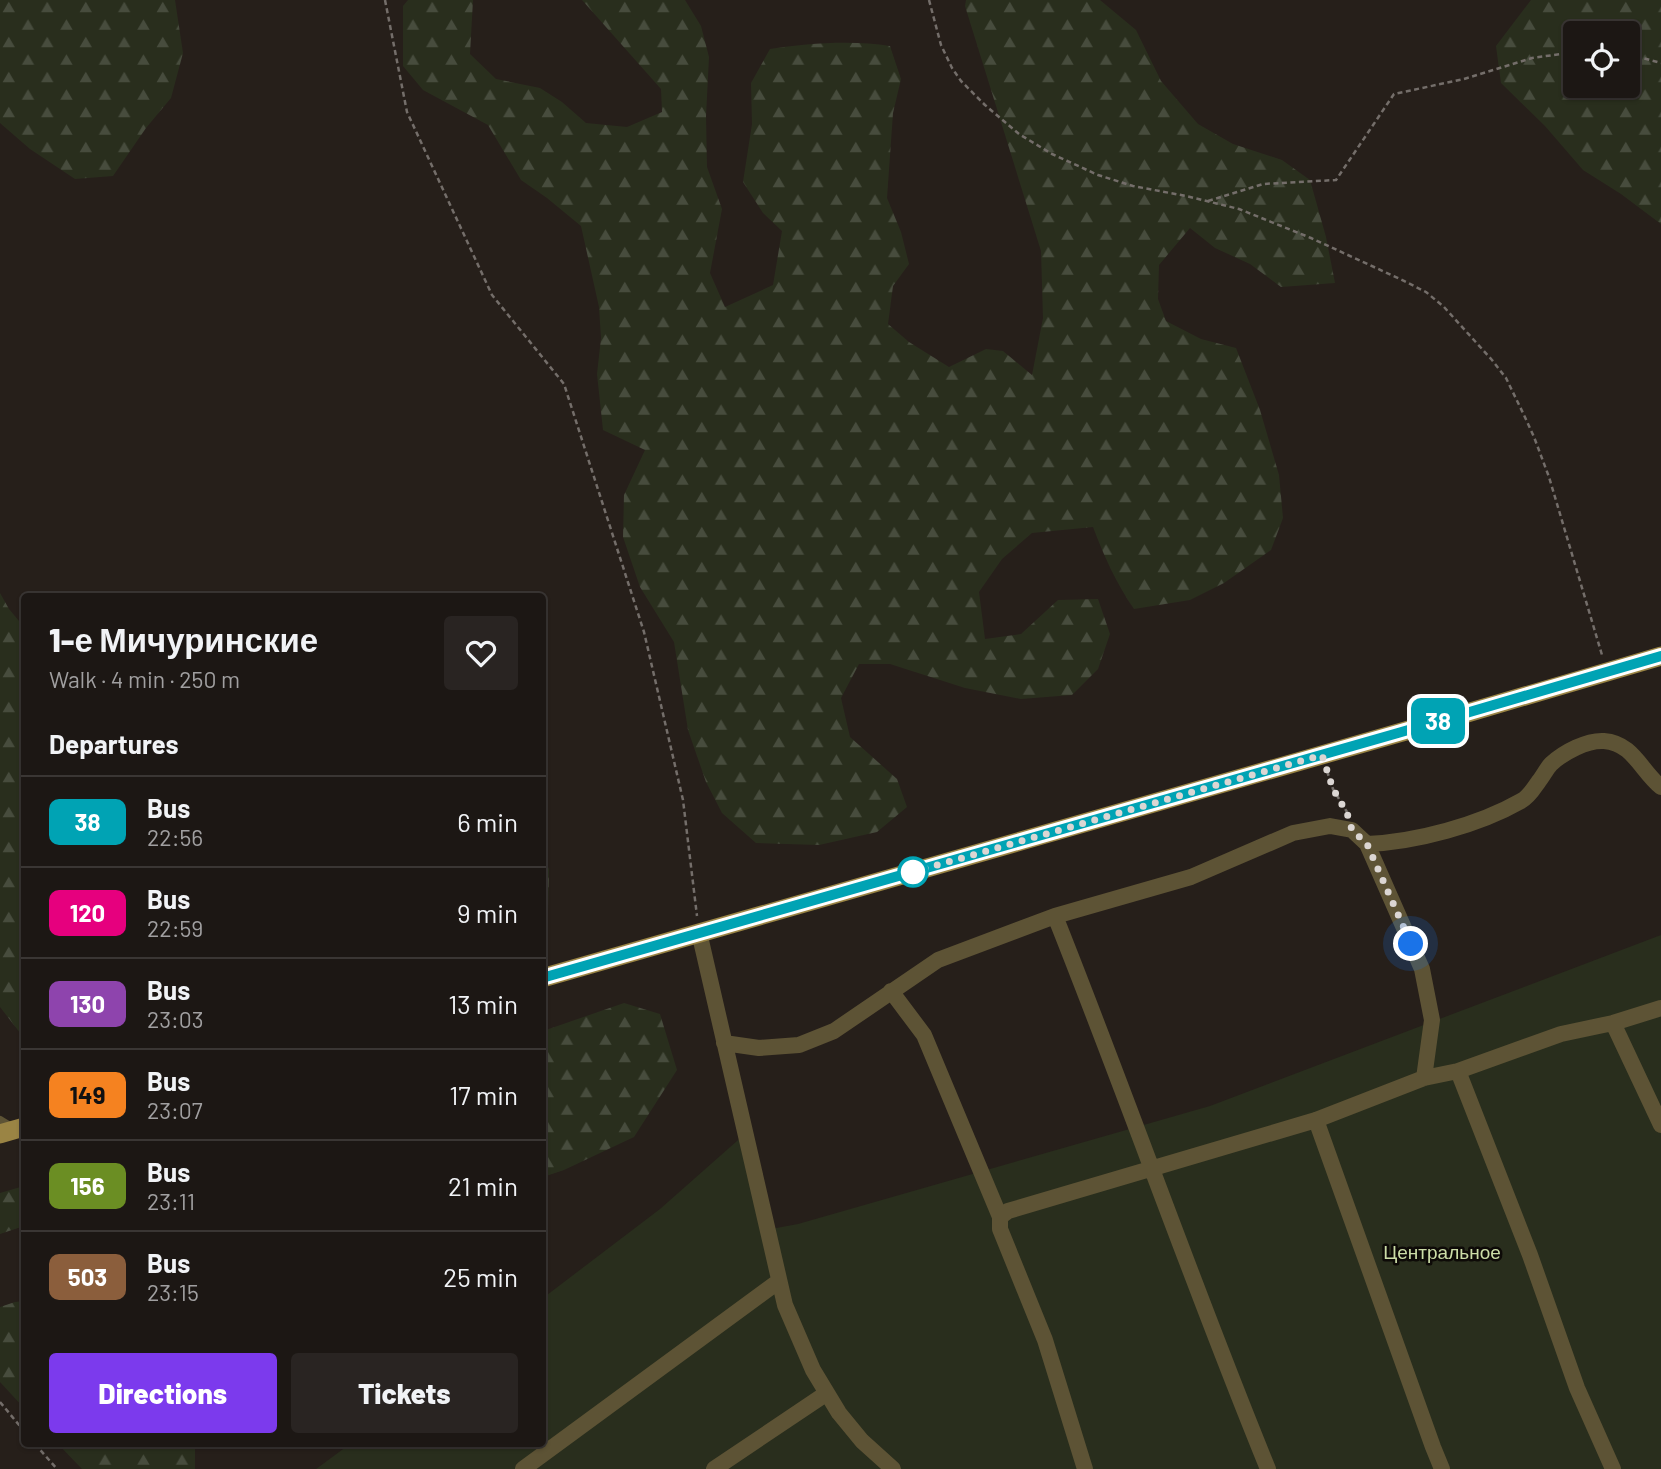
<!DOCTYPE html>
<meta charset="utf-8">
<style>
body{margin:0;font-family:Barlow,sans-serif;background:#292422;color:#f1f3f6;height:100vh;display:flex;flex-direction:column;font-size:26px;white-space:nowrap}
*{box-sizing:border-box;margin:0}
p{font-size:23px;color:#a09fa0}
.icon{flex:none;width:38px;height:38px;fill:none;stroke:currentColor;stroke-width:2;stroke-linecap:round;stroke-linejoin:round}
.map{position:relative;flex:1;overflow:hidden}
.details{position:absolute;left:21px;top:593px;width:525px;height:854px;display:flex;flex-direction:column;background:#1c1714;border-radius:7px;box-shadow:0 2px 5px #0004,0 0 0 2px #3a3634}
.details>*{flex:none}
.badge{padding:0 14px;border-radius:10px;font-size:24px;line-height:46px}
.controls{position:absolute;left:1563px;top:21px;display:grid;gap:14px}
.controls a{display:grid;place-items:center;width:77px;height:77px;border-radius:7px;background:#1c1714;box-shadow:0 2px 5px #0004,0 0 0 2px #3a3634;font-size:35px}
.you{position:absolute;width:35px;height:35px;margin:-18px;border:5px solid #fff;border-radius:50%;background:#1a73e8;box-shadow:0 0 0 10px #1a73e833}
.map>.badge{position:absolute;translate:-50% -50%;box-shadow:0 0 0 4px #fff}
h2{padding:0 28px;font-size:26px;line-height:63px}
.round{display:grid;place-items:center;flex:none;width:74px;height:74px;border-radius:7px;background:#292422}
.headline{display:flex;align-items:center;justify-content:space-between;height:119px;padding:0 28px}
h1{font-size:33px;font-weight:800;line-height:52px}
.button{display:flex;gap:14px;margin-top:auto;padding:14px 28px}
.button a{flex:1;height:80px;border-radius:7px;background:#7c3aed;color:#fff;font-size:28px;font-weight:800;line-height:80px;text-align:center}
.button a+a{background:#292422;color:#f1f3f6}
ul{padding:0;list-style:none}
li{display:flex;align-items:center;gap:21px;height:91px;padding:0 28px;border-top:2px solid #3a3634}
li div{flex:1}
li b{display:block;font-size:26px}
li em{font-style:normal}
li .badge{min-width:77px;font-weight:700;text-align:center}
.map>svg:first-child{display:block}
.green{fill:#292e1d}
.forest{fill:url(#forest-firs);fill-rule:evenodd}
.lines{fill:none;stroke-linecap:round;stroke-linejoin:round}
.path{stroke:#746e6a;stroke-width:2.5;stroke-dasharray:5 3.5;stroke-linecap:butt}
.service{stroke:#5d5335;stroke-width:8}
.minor{stroke:#5d5335;stroke-width:16}
.primary{stroke:#9a8444;stroke-width:19}
.line-casing{stroke:#fff;stroke-width:16}
.line{stroke:#00a3b4;stroke-width:10}
.walk{stroke:#dbd6d3;stroke-width:7;stroke-dasharray:0 12.6}
.stop-dot{fill:#fff;stroke:#00a3b4;stroke-width:3.5}
.labels{text-anchor:middle;dominant-baseline:central;stroke-width:5;stroke-linejoin:round;paint-order:stroke}
.park-label{font-size:19px;fill:#ccdda7;stroke:#0d0a07}
</style>
<div class="map">
<svg width="1661" height="1469" viewBox="0 0 1661 1469">
<defs>
<pattern id="forest-firs" width="22" height="20" patternUnits="userSpaceOnUse" patternTransform="scale(1.75)"><rect width="22" height="20" fill="#292e1d"/><path d="M5 1l3.5 6h-7zM16 11l3.5 6h-7z" fill="#474c3d"/></pattern>
</defs>
<rect width="100%" height="100%" fill="#261f1a"/>
<path class="green" d="M 1661,935 L 1661,1469 L 316,1469 L 350,1444 L 542,1444 L 543,1298 L 660,1209 L 746,1133 L 771,1229 L 798,1224 L 1210,1106 Z"/>
<path class="forest" d="M 0,0 L 175,0 L 183,53 L 171,98 L 146,128 L 113,176 L 75,179 L 30,149 L 0,123 Z
M 408,0 L 473,0 L 470,54 L 496,79 L 540,88 L 562,102 L 586,123 L 627,127 L 662,112 L 661,89 L 582,0 L 685,0 L 701,26 L 709,57 L 706,116 L 707,167 L 722,209 L 710,273 L 725,307 L 773,285 L 782,231 L 763,213 L 743,182 L 752,124 L 751,83 L 770,49 C 807,43 854,40 890,46 L 901,79 L 893,113 L 887,198 L 901,232 L 909,264 L 893,286 L 888,324 L 909,342 L 949,367 L 986,349 L 1003,351 L 1032,375 L 1043,318 L 1041,251 L 965,6 L 966,0 L 1100,0 L 1136,30 L 1161,81 L 1198,124 L 1233,144 L 1282,160 L 1310,180 L 1326,237 L 1335,283 L 1281,287 L 1250,264 L 1215,248 L 1190,228 L 1159,265 L 1158,299 L 1166,321 L 1201,339 L 1236,348 L 1260,410 L 1279,475 L 1283,518 L 1271,550 L 1224,583 L 1190,600 L 1134,609 C 1116,583 1104,556 1093,527 L 1032,533 L 1002,559 L 979,592 L 985,639 L 1021,634 L 1058,600 L 1098,599 L 1110,634 L 1098,669 L 1072,695 L 1021,699 L 965,688 L 890,664 L 859,664 L 841,698 L 850,737 L 897,779 L 907,807 L 877,832 L 819,845 L 756,843 L 722,813 L 706,782 L 688,730 L 674,642 L 640,587 L 623,537 L 624,495 L 645,450 L 603,430 L 597,374 L 601,338 L 599,307 L 581,226 L 547,198 L 521,180 L 488,125 L 423,90 L 403,66 L 403,6 Z
M 1531,0 L 1661,0 L 1661,224 L 1621,194 L 1583,170 L 1545,126 L 1501,83 L 1496,46 ZM 1575,33 L 1628,33 L 1628,86 L 1575,86 Z
M 0,593 L 9,609 L 24,627 L 24,1038 L 0,1007 Z
M 542,856 L 549,869 L 548,912 L 543,916 Z
M 624,1003 L 660,1014 L 677,1070 L 634,1137 L 564,1170 L 543,1177 L 543,1031 Z
M 24,1186 L 24,1226 L 0,1234 L 0,1193 Z
M 24,1301 L 24,1408 L 0,1382 L 0,1307 L 15,1302 Z
M 58,1444 L 195,1444 L 195,1469 L 82,1469 Z"/>
<g class="lines">
<path class="path" d="M 385,0 L 407,112 L 492,295 L 564,384 L 644,632 L 683,800 L 697,916
M 929,0 L 941,45 L 952,68 L 961,81 L 985,105 L 1019,134 L 1052,154 L 1098,175 L 1133,186 L 1186,196 L 1239,209 L 1311,238 L 1400,279 L 1426,292 L 1444,307 L 1492,360 L 1506,378 L 1523,413 L 1534,437 L 1549,477 L 1602,655
M 1628,54 L 1661,63
M 1208,201 L 1263,184 L 1336,180 L 1394,94 L 1464,79 L 1532,58 L 1575,52
M 1327,771 L 1333,789 L 1347,812
M 0,1402 L 24,1431
M 35,1444 L 57,1469"/>
<path class="service" d="M 0,1120 L 13,1128"/>
<path class="minor" d="M 1367,844 C 1416,842 1479,825 1521,801 C 1529,797 1534,788 1539,781 C 1543,776 1547,768 1551,764 C 1564,752 1587,740 1604,741 C 1633,743 1641,771 1661,787
M 1055,916 C 1128,1099 1193,1286 1268,1469
M 699,932 L 785,1305 L 813,1370 L 839,1413 L 862,1441 L 893,1469
M 891,991 L 924,1035 L 1000,1217 L 1000,1229 L 1045,1340 L 1085,1469
M 1613,1023 L 1661,1125
M 724,1043 L 759,1048 L 799,1045 L 834,1031 L 938,960 L 1055,916 L 1191,877 L 1293,833 L 1330,826 L 1352,830 L 1367,844 L 1422,969 L 1432,1020 L 1424,1078
M 1458,1071 L 1530,1255 L 1577,1388 L 1613,1469
M 1316,1120 L 1433,1447 L 1442,1469
M 1000,1217 L 1008,1211 L 1316,1120 L 1424,1078 L 1458,1071 L 1561,1034 L 1613,1023 L 1661,1008
M 523,1469 L 779,1281
M 714,1469 L 827,1393"/>
<path class="primary" d="M 542,978 L 1423,726 L 1661,656
M 0,1134 L 24,1127"/>
</g>
<g class="lines">
<defs>
<path id="line" d="M 542,978 L 1398,733 L 1661,656"/>
</defs>
<use href="#line" class="line-casing"/>
<use href="#line" class="line"/>
<path class="walk" d="M 913,872 L 1322,755 L 1333,789 L 1347,813 L 1352,830 L 1367,844 L 1411,944"/>
</g>
<circle class="stop-dot" cx="913" cy="872" r="14"/>
<g class="labels">
<g class="park-label">
<text x="1442" y="1251">Центральное</text>
</g>
</g>
</svg>
<div class="controls">
<a><svg class="icon" aria-label="locate" viewBox="0 0 24 24"><circle cx="12" cy="12" r="6"/><path d="M12 2v4M12 18v4M2 12h4M18 12h4"/></svg></a>
</div>
<div class="you" style="left:1411px;top:944px"></div>
<b class="badge" style="left:1438px;top:721px;background:#00a3b4;color:#fff">38</b>
<section class="details">
<div class="headline"><div><h1>1-е Мичуринские</h1><p>Walk · 4 min · 250 m</p></div><a class="round"><svg class="icon" aria-label="heart" viewBox="0 0 24 24"><path d="M12 20l-8-8c-3-5 5-10 8-4 3-6 11-1 8 4z"/></svg></a></div>
<h2>Departures</h2>
<ul>
<li><span class="badge" style="background:#00a3b4;color:#fff">38</span><div><b>Bus</b><p>22:56</p></div><em>6 min</em></li>
<li><span class="badge" style="background:#e6007e;color:#fff">120</span><div><b>Bus</b><p>22:59</p></div><em>9 min</em></li>
<li><span class="badge" style="background:#8e44ad;color:#fff">130</span><div><b>Bus</b><p>23:03</p></div><em>13 min</em></li>
<li><span class="badge" style="background:#f58220;color:#111">149</span><div><b>Bus</b><p>23:07</p></div><em>17 min</em></li>
<li><span class="badge" style="background:#6b8e23;color:#fff">156</span><div><b>Bus</b><p>23:11</p></div><em>21 min</em></li>
<li><span class="badge" style="background:#8b5e3c;color:#fff">503</span><div><b>Bus</b><p>23:15</p></div><em>25 min</em></li>
</ul>
<div class="button"><a>Directions</a><a>Tickets</a></div>
</section>
</div>
